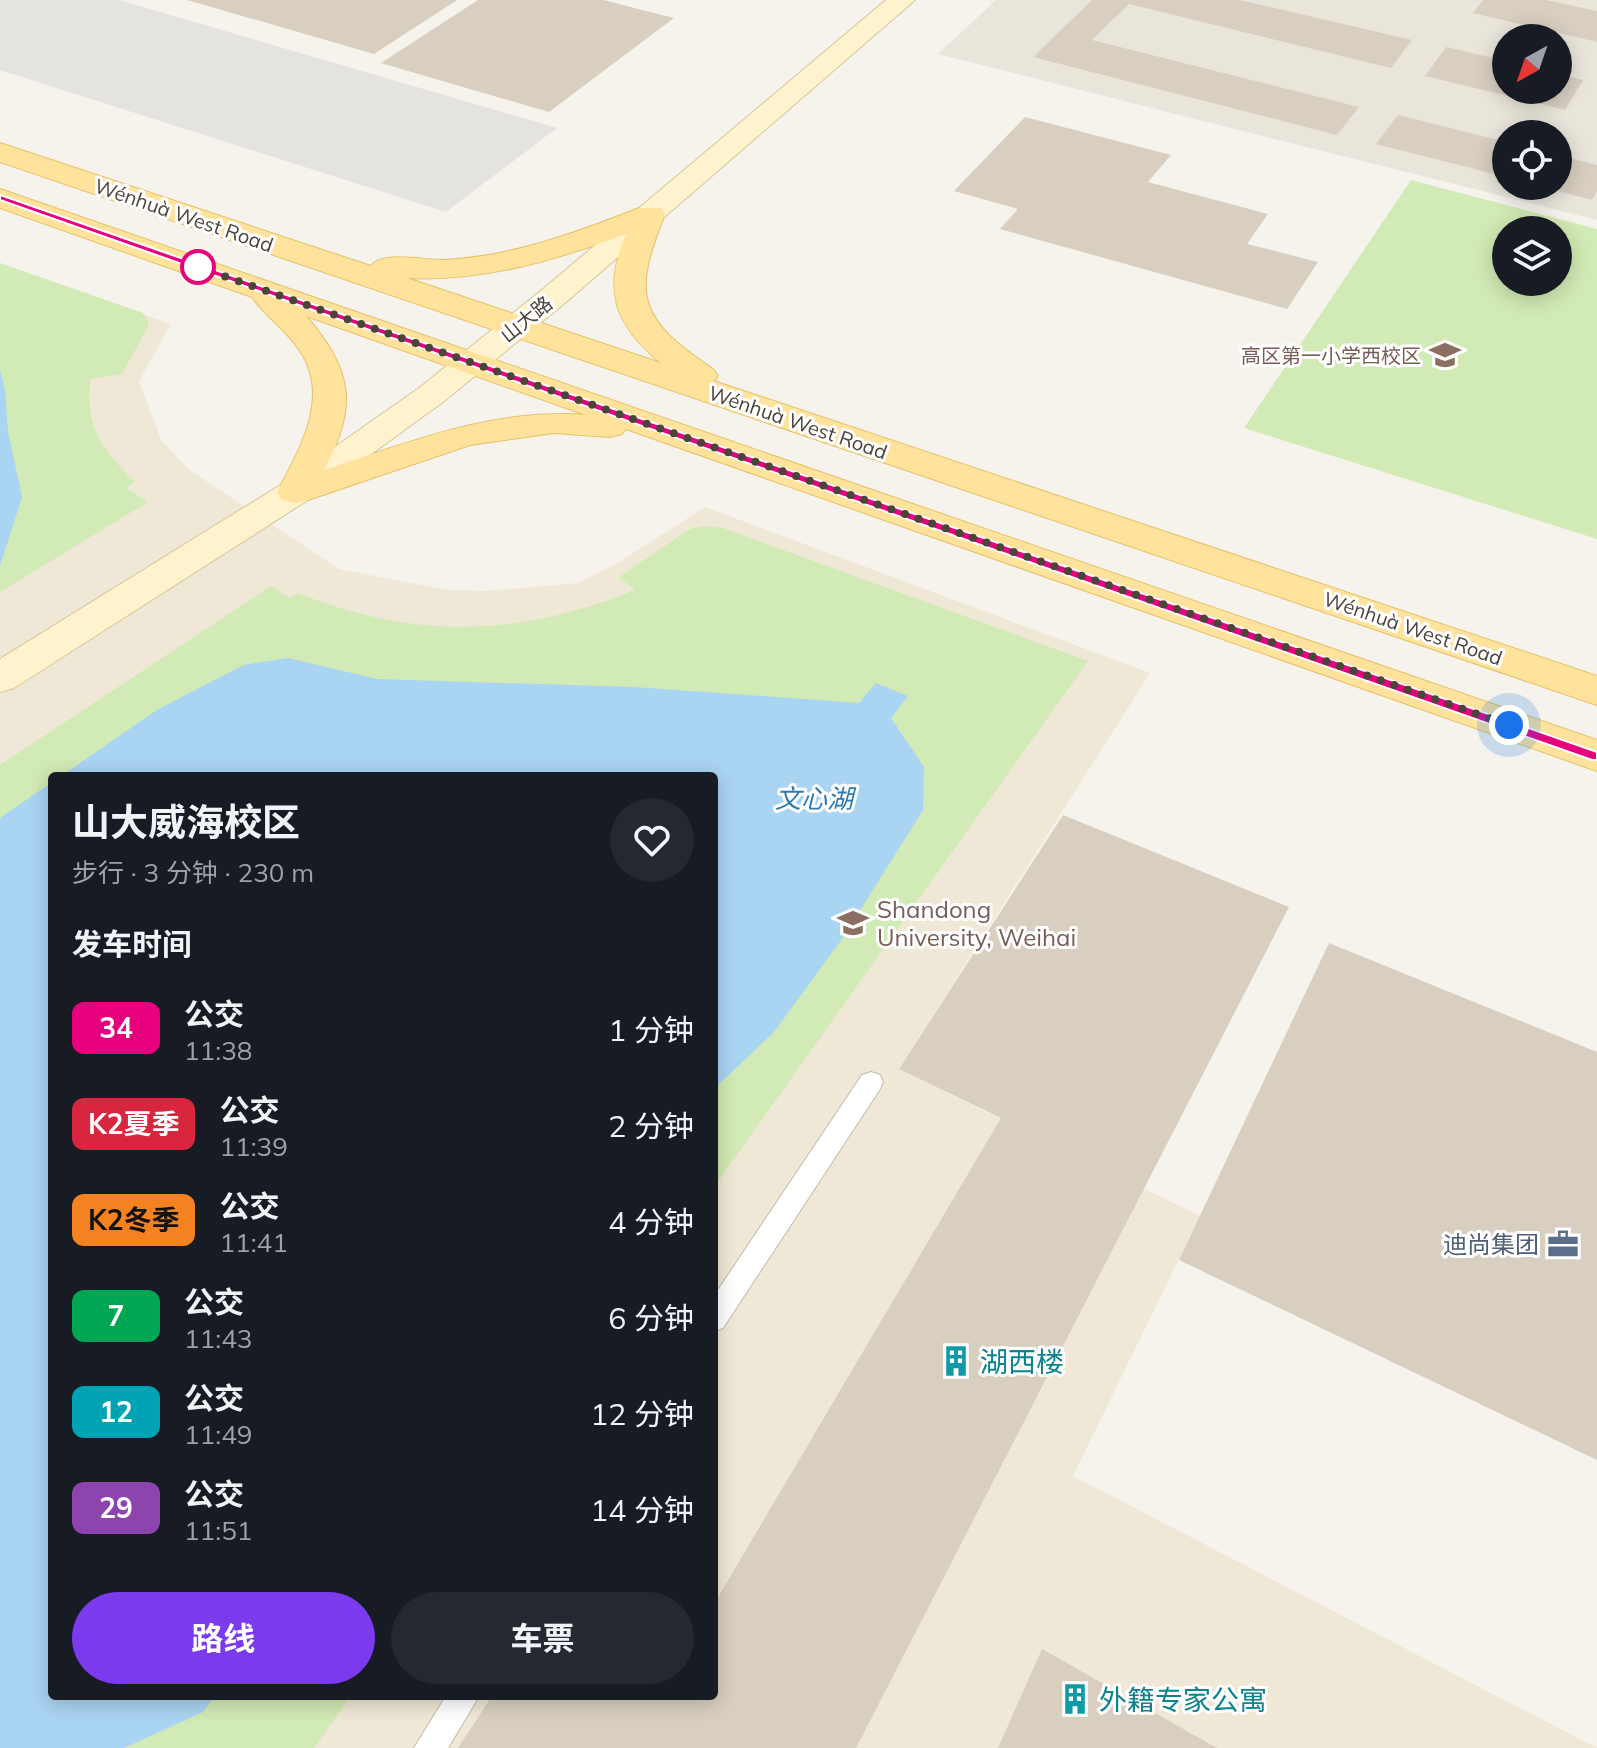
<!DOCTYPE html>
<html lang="zh">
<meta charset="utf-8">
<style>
body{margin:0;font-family:Mulish,"Noto Sans SC",sans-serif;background:#242831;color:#f1f3f6;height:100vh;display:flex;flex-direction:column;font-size:30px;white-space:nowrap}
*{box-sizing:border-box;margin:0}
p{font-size:26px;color:#9ea1a6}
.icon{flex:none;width:44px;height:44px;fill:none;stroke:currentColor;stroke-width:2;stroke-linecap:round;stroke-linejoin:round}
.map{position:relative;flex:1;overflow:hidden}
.panel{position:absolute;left:48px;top:772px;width:670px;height:928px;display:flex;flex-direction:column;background:#171b24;border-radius:8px;box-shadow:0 4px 20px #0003}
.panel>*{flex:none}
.badge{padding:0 16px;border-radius:12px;font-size:28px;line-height:52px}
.needle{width:52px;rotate:220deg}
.buttons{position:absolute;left:1492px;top:24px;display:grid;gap:16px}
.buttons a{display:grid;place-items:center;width:80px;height:80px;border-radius:50%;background:#171b24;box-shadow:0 4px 20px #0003;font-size:40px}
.you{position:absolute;width:40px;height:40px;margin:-20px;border:6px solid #fff;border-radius:50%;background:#1a73e8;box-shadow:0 0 0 12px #1a73e833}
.map>.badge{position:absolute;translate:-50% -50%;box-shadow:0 0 0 4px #fff}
h2{padding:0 24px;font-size:30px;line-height:72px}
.round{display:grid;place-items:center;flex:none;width:84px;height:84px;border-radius:42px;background:#242831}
.overview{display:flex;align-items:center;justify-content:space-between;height:136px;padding:0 24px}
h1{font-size:38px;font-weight:700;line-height:60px}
.action{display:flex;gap:16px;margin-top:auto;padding:16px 24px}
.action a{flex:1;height:92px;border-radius:48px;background:#7c3aed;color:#fff;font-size:32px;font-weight:700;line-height:92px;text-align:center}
.action a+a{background:#242831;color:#f1f3f6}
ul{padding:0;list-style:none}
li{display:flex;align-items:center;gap:24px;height:96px;padding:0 24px}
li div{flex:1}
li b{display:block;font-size:30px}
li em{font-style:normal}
li .badge{min-width:88px;font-weight:700;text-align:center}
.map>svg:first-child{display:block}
.residential{fill:#eae5da;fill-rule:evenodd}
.education{fill:#efe8d6;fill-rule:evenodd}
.green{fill:#d2eab5;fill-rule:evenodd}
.parking{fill:#e5e3e0}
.water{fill:#a9d4f2}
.building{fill:#d8cfc1}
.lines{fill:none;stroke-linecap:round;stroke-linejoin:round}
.service-casing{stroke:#c2bbae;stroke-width:2}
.secondary-casing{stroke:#d6c79b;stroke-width:2}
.primary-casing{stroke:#e6c16a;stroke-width:2}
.service{fill:#fff;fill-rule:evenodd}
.secondary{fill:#fff3cd;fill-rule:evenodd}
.primary{fill:#ffe39c;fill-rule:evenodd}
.line{fill:#e6007e;stroke:#fff;stroke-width:2}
.walk{stroke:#4b4439;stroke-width:8;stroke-dasharray:0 14.4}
.stop-dot{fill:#fff;stroke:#e6007e;stroke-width:4}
.labels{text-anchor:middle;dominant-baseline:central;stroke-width:6;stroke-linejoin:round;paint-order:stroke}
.far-street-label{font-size:20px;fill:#4b4439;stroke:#fff}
.far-education-label{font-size:20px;fill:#785e54;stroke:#fff;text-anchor:end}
.education-label{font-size:24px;fill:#785e54;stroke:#fff;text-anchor:start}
.service-label{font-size:24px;fill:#4e5e75;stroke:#fff;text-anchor:end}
.water-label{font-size:26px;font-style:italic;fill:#2e7ab2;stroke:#fff}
.near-culture-label{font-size:28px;fill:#0d838f;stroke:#fff;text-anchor:start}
</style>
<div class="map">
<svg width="1597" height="1748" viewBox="0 0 1597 1748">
<rect width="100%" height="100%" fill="#f6f3ec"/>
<path class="residential" d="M 996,0 L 1597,0 L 1597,220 L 938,54 ZM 1506,38 L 1558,38 L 1558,90 L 1506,90 ZM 1506,134 L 1558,134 L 1558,186 L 1506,186 Z"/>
<path class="education" d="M 0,264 L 171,324 L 139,381 L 161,440 L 188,469 L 339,569 L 447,590 L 487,591 L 578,583 L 616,564 L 705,507 L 1150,673 L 899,1069 L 1200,1216 L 1073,1476 L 1597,1748 L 0,1748 ZM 52,776 L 714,776 L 714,1696 L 52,1696 Z"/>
<path class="green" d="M 1411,180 L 1597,229 L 1597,539 L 1244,428 ZM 1506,230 L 1558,230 L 1558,282 L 1506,282 Z
M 0,263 L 143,313 L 149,325 L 122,374 L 90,379 C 85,428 102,449 135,482 L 126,488 L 148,502 L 0,592 Z
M 703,526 L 723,528 L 1088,661 L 714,1187 L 714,776 L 52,776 L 52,1696 L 351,1696 L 314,1748 L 0,1748 L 0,765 L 271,586 L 290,598 L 298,593 C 415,640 518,637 635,590 L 619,577 L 690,529 Z"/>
<path class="parking" d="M 0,0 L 119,0 L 557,128 L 446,212 L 0,70 Z"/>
<path class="water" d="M 0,370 L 5,390 L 8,431 L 22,497 L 0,566 Z
M 288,658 L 377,679 L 634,687 L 859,703 L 876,683 L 908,696 L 891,718 L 924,767 L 923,810 L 842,939 L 774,1032 L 714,1089 L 714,776 L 61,776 L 157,710 L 243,665 Z
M 52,782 L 52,1696 L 215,1696 L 203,1712 L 124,1748 L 0,1748 L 0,818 Z"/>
<path class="building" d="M 187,0 L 457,0 L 374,54 Z
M 478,0 L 603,0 L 674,18 L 549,112 L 381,63 Z
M 1092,0 L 1240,0 L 1412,40 L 1391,68 L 1129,4 L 1092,40 L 1359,107 L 1337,135 L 1033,57 Z
M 1483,0 L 1546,0 L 1597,11 L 1597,42 L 1473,13 Z
M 1446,47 L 1506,61 L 1506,90 L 1558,90 L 1558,74 L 1583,80 L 1565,110 L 1425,76 Z
M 1398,115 L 1506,142 L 1506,177 L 1376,144 Z
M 1025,117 L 1171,155 L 1148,182 L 1268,214 L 1247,244 L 1318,262 L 1287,309 L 1000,229 L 1018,209 L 954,191 Z
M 1558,155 L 1597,165 L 1597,191 L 1592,200 L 1543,187 L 1558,186 Z
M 1063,815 L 1289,907 L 856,1748 L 458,1748 L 492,1696 L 714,1696 L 714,1604 L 1001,1118 L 899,1069 Z
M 1329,943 L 1597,1052 L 1597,1460 L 1179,1260 Z
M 1042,1649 L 1217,1748 L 998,1748 Z"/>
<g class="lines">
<defs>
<path id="service" d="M 871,1072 L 880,1075 L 883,1082 L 880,1089 L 723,1328 L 714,1331 L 714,1296 L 862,1075 Z
M 446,1696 L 479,1696 L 448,1748 L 414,1748 Z"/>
<path id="secondary" d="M 886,0 L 915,0 L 565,303 L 443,402 L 308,500 L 14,688 L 0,692 L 0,659 L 282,484 L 419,388 L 543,289 Z"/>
<path id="primary" d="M 0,143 L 371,266 C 381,251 424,260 442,260 C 511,257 576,233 639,208 L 661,208 L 665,214 C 631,297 639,319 713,369 L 718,376 L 714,381 L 1597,676 L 1597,705 L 0,162 ZM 626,234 C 602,291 615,325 661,363 L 407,278 C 482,282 556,260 626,234 Z
M 0,189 L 1597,740 L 1597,771 L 626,429 L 622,434 L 610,437 L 554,433 L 470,445 L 308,500 L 295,503 L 282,500 L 277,492 C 301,447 332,395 298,348 C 285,329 265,316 252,297 L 0,208 ZM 306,316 L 586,415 C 494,408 410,442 324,470 C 358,405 353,371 306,316 Z"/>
</defs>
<use href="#service" class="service-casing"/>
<use href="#secondary" class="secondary-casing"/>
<use href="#primary" class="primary-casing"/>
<use href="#service" class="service"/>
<use href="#secondary" class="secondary"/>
<use href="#primary" class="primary"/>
</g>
<path class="line" d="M 0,195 L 1597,752 L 1597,760 L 1592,760 L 0,200 Z"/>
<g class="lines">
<path class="walk" d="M 198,267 L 1509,725"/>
</g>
<defs>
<symbol id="school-bare" viewBox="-9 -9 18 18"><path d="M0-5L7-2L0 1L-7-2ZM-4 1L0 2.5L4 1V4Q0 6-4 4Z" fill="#8d6e63" stroke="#fff" stroke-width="2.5" paint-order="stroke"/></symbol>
<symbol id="university-bare" viewBox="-9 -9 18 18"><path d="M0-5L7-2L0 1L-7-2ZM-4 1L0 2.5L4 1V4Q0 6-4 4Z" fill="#8d6e63" stroke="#fff" stroke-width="2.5" paint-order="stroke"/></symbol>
<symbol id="office-bare" viewBox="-9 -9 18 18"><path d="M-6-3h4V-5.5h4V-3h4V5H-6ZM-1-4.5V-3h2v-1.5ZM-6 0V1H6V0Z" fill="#5c6f8a" stroke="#fff" stroke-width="2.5" paint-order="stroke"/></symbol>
<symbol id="building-bare" viewBox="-9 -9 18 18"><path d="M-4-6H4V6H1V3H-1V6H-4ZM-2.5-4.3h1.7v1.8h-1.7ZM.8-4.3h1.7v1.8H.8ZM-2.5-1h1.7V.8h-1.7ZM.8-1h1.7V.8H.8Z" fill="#0f9aa8" stroke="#fff" stroke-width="2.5" paint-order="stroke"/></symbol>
</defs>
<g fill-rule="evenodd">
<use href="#school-bare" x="1423" y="333" width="44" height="44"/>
<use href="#university-bare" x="831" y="901" width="44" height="44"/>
<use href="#office-bare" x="1541" y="1222" width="44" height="44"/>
<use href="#building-bare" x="934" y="1339" width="44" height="44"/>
<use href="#building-bare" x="1053" y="1677" width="44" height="44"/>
</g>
<circle class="stop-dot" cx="198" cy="267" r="16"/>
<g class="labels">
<g class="far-street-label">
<text transform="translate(184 215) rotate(19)">Wénhuà West Road</text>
<text transform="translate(526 319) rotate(-39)">山大路</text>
<text transform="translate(798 422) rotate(19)">Wénhuà West Road</text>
<text transform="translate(1413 628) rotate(19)">Wénhuà West Road</text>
</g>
<g class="far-education-label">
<text x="1421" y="355">高区第一小学西校区</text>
</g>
<g class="education-label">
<text x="877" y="909">Shandong<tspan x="877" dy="28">University, Weihai</tspan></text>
</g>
<g class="service-label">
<text x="1539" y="1244">迪尚集团</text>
</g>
<g class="water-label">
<text x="814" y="798">文心湖</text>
</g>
<g class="near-culture-label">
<text x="980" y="1361">湖西楼</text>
<text x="1099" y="1699">外籍专家公寓</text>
</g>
</g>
</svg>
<div class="buttons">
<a><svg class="needle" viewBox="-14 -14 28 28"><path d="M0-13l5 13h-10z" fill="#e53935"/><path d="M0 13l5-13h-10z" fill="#9ea1a6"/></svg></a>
<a><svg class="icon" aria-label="locate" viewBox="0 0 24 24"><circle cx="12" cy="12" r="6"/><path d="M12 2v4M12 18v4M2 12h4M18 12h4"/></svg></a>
<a><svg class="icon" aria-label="layers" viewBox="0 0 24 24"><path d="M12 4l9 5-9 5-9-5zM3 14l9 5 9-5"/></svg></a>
</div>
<div class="you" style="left:1509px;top:725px"></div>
<section class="panel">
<div class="overview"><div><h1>山大威海校区</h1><p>步行 · 3 分钟 · 230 m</p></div><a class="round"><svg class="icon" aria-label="heart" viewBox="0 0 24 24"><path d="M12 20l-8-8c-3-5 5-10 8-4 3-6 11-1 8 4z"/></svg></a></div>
<h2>发车时间</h2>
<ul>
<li><span class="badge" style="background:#e6007e;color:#fff">34</span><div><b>公交</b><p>11:38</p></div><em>1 分钟</em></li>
<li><span class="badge" style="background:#d7263d;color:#fff">K2夏季</span><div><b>公交</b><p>11:39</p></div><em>2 分钟</em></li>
<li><span class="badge" style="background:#f58220;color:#111">K2冬季</span><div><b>公交</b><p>11:41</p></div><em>4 分钟</em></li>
<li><span class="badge" style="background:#00a651;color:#fff">7</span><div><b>公交</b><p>11:43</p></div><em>6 分钟</em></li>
<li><span class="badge" style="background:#00a3b4;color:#fff">12</span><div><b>公交</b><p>11:49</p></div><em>12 分钟</em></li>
<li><span class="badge" style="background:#8e44ad;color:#fff">29</span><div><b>公交</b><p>11:51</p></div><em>14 分钟</em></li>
</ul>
<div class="action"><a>路线</a><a>车票</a></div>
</section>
</div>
